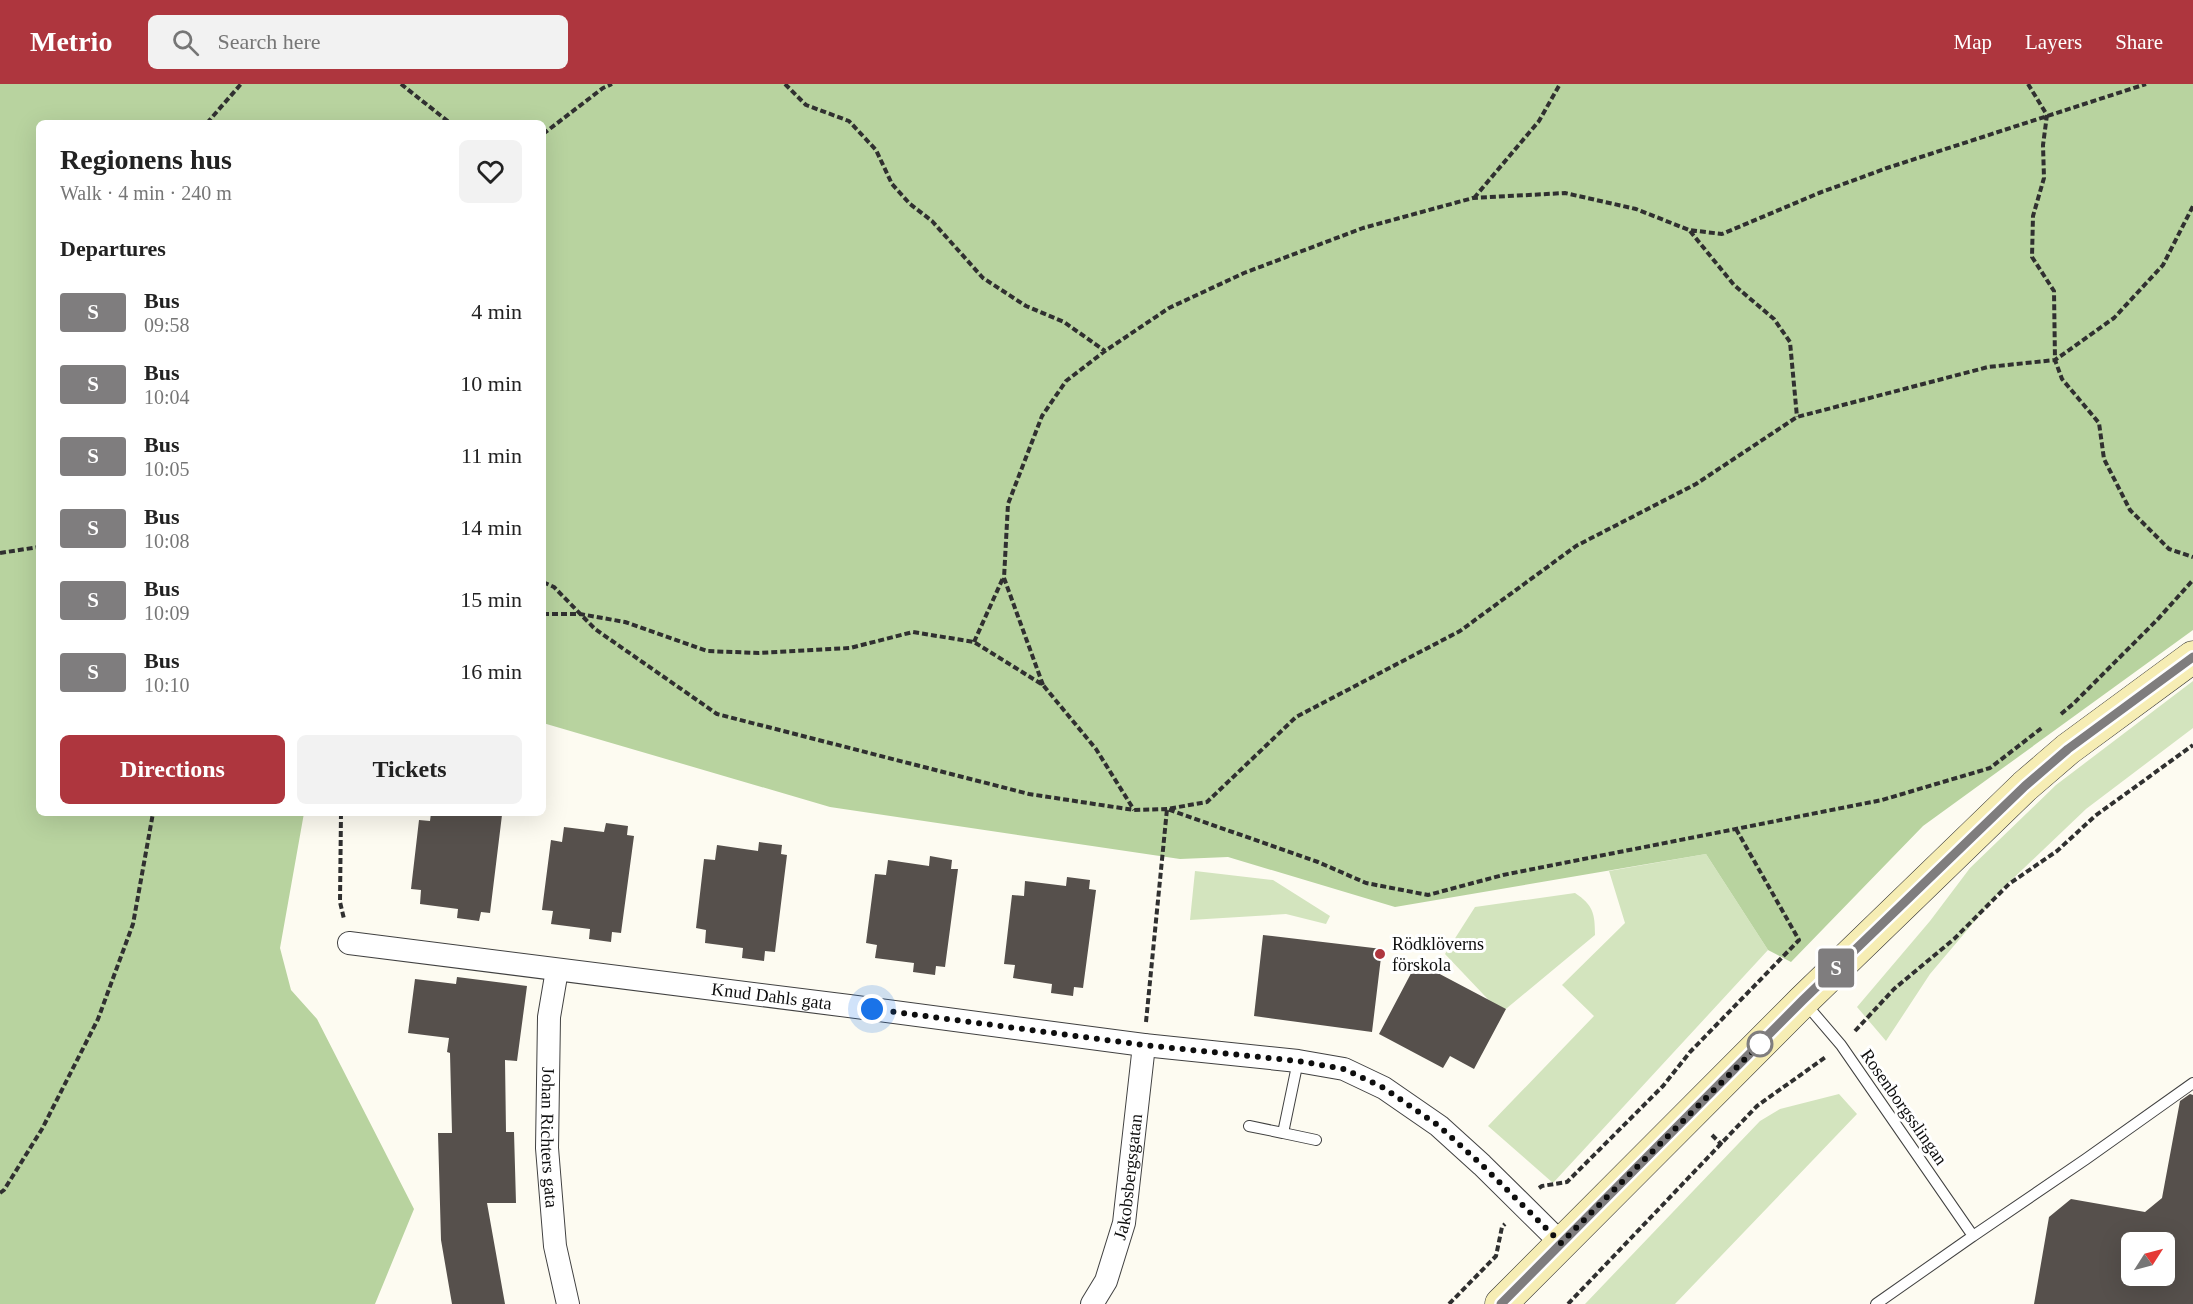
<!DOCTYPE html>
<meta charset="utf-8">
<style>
body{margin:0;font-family:Georgia,serif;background:#f2f2f2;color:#222;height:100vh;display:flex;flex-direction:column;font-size:22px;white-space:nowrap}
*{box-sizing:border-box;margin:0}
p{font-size:20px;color:#767676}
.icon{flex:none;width:33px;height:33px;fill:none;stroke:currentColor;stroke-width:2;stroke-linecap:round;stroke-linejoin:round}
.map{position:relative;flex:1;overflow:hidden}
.details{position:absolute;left:36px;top:36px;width:510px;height:696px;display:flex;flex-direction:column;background:#fff;border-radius:9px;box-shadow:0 6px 24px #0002}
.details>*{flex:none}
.badge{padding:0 12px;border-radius:4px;font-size:21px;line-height:39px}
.needle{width:39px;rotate:54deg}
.fabs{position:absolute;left:2121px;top:1148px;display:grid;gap:12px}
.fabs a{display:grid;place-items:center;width:54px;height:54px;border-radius:9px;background:#fff;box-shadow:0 6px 24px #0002;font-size:30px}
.you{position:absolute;width:30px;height:30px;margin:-15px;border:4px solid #fff;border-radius:50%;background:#1a73e8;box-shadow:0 0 0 9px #1a73e833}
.map>.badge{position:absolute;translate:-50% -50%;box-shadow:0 0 0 3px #fff}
h2{padding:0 24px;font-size:22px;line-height:54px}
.round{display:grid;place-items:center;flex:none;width:63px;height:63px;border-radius:9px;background:#f2f2f2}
.head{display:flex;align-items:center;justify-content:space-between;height:102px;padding:0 24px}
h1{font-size:28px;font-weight:700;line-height:45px}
.action{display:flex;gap:12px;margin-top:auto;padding:12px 24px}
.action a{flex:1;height:69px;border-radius:9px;background:#ae363e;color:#fff;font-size:24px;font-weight:700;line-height:69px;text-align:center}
.action a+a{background:#f2f2f2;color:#222}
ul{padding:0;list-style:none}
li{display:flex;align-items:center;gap:18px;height:72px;padding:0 24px}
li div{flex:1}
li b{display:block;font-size:22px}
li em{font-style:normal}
li .badge{min-width:66px;font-weight:700;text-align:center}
header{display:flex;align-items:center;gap:36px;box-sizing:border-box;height:84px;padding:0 30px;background:#ae363e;color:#fff}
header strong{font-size:28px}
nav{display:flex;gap:33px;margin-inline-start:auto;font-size:21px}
.search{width:420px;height:54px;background:#f2f2f2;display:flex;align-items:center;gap:15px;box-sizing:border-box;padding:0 21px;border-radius:9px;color:#767676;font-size:22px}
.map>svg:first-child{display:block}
.green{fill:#d3e4be}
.forest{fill:#b8d39f}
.building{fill:#56504c;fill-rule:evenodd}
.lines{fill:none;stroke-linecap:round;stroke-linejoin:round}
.lane-casing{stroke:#414141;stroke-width:12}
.street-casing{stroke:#414141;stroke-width:24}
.secondary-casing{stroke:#303030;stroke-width:33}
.path{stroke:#303030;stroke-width:4;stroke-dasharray:6 3;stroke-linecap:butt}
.lane{stroke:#fff;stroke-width:10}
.street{stroke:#fff;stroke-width:22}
.secondary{stroke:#f6edb4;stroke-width:32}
.line-casing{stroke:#fff;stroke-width:14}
.line{stroke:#7f7d7e;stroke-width:9}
.walk{stroke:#0e0e0e;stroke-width:6;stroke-dasharray:0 10.8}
.poi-dot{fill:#ae363e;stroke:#fff;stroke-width:2}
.stop-dot{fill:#fff;stroke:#7f7d7e;stroke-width:3}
.labels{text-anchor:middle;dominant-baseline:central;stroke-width:6;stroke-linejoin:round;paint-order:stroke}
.poi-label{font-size:18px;fill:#0e0e0e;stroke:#fff;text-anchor:start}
.street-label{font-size:18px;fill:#0e0e0e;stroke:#fff}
</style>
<header>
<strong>Metrio</strong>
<div class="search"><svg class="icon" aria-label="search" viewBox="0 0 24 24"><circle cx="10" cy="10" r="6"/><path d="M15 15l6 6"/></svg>Search here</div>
<nav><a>Map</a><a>Layers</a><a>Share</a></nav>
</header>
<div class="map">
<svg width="2193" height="1220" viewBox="0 0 2193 1220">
<rect width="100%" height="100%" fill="#fdfbf1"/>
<path class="green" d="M 2193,597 L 2193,644 L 2086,725 L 2002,805 L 1930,890 L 1886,957 L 1857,923 L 1930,837 L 1970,784 L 2056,701 Z
M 1706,770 L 1768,866 L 1553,1099 L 1488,1042 L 1594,932 L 1562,901 L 1625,839 L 1609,787 Z
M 1195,787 L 1273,796 L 1330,832 L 1326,840 L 1286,830 L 1190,836 Z
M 1575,809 C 1593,821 1595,829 1595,851 L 1501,929 L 1445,870 L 1475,823 Z
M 1839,1010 L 1857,1030 L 1675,1220 L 1585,1220 L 1760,1037 L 1780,1025 Z"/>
<path class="forest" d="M 0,0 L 2193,0 L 2193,546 L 1923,742 L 1791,878 L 1768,866 L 1706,770 L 1395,823 L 1228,773 L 1180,775 L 830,723 L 543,639 L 543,39 L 39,39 L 39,729 L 304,729 L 280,864 L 291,906 L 317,935 L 414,1125 L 375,1220 L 0,1220 Z"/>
<path class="building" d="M 431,729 L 502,731 L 490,829 L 481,828 L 479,837 L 457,834 L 458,825 L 420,820 L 421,806 L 411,805 L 419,736 L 430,737 Z
M 606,739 L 628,742 L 627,751 L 634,752 L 621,849 L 612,848 L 611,858 L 589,855 L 590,845 L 551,840 L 553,827 L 542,826 L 551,756 L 562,758 L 564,743 L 604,748 Z
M 759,758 L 782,761 L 781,770 L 787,771 L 775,868 L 765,867 L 764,877 L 742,874 L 743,864 L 705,859 L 706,846 L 696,844 L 704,775 L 715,776 L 717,761 L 758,767 Z
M 930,772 L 952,776 L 951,785 L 958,785 L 945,883 L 936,882 L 935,891 L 913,888 L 914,879 L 875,874 L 877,861 L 866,859 L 875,790 L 886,791 L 888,776 L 929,782 Z
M 1067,793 L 1090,796 L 1089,805 L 1096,806 L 1083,904 L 1074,903 L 1073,912 L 1051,909 L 1052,900 L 1013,894 L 1015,881 L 1004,880 L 1012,811 L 1024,812 L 1025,797 L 1066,802 Z
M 1263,851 L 1382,865 L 1372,948 L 1254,932 Z
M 1417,878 L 1506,925 L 1474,985 L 1450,972 L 1443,984 L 1379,950 Z
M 457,893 L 527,902 L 517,977 L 505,976 L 506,1048 L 514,1048 L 516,1119 L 487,1119 L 505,1220 L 452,1220 L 441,1156 L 438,1049 L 452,1049 L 450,969 L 447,968 L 449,954 L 408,949 L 415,895 L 456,900 Z
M 2190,1010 L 2193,1011 L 2193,1220 L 2034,1220 L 2049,1133 L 2071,1115 L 2145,1128 L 2162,1114 L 2180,1017 ZM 2132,1158 L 2164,1158 L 2164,1191 L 2132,1191 Z"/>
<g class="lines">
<defs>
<path id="lane" d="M 1805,919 L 1841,961 L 1973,1152 L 2086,1075 L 2193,999
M 1298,977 L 1283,1049 L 1316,1056
M 1249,1042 L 1283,1049
M 1876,1220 L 1973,1152"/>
<g id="street">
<path id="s1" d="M 349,859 L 849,922 L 1144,961 L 1298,977 L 1344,985 L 1384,1004 L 1439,1042 L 1482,1081 L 1561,1159"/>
<path id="s2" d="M 557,886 L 549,933 L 547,1064 L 555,1162 L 568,1220"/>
<path id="s3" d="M 1092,1220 L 1106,1197 L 1124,1139 L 1144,961"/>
</g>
<path id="secondary" d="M 1501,1220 L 1803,917 L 2025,702 L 2068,665 L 2193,573"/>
</defs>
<use href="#lane" class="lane-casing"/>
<use href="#street" class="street-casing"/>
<use href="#secondary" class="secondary-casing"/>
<path class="path" d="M 401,0 L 450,39
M 785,0 L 806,21 L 849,37 L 876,66 L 892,100 L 910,120 L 932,137 L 983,194 L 1026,222 L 1064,238 L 1105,267
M 2028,0 L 2047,31 L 2043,61 L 2044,94 L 2033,132 L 2032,173 L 2054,207 L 2055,276 L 2062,295 L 2099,339 L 2104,375 L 2130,426 L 2169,465 L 2193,473
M 207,39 L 241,0
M 543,50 L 603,4 L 612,0
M 1474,114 L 1539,37 L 1560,0
M 1690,147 L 1734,201 L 1774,235 L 1790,258 L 1797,333
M 0,469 L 39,463
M 543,498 L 554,503 L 595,545 L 717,630 L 1029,710 L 1134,726 L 1167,725 L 1207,718 L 1296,633 L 1460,547 L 1576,462 L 1696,400 L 1797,333 L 1988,283 L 2055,276 L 2114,234 L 2163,181 L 2193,122
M 543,530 L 580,530 L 625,538 L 707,567 L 759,569 L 850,564 L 913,548 L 974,558 L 1043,601 L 1096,665 L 1134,726
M 974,558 L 1003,494
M 1043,601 L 1004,494 L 1008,420 L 1042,332 L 1066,297 L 1105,267 L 1169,224 L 1244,189 L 1363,144 L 1473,114 L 1565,109 L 1636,125 L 1689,146 L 1722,150 L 1819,109 L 1887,84 L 2146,0
M 2061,630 L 2073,620 L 2157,536 L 2193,496
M 341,729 L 340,818 L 344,835
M 1146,938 L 1167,725 L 1318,778 L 1366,799 L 1428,811 L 1503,791 L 1882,716 L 1990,684 L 2043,643
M 1855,947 L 1894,905 L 1954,855 L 2009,800 L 2057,767 L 2095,732 L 2193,661
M 1712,1051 L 1722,1061
M 1539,1104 L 1542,1102 L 1567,1098 L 1663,1002 L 1690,968 L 1799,856 L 1736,745
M 0,1109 L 4,1106 L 42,1045 L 98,935 L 133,840 L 153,729
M 1449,1220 L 1496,1172 L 1502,1143 L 1505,1140
M 1568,1220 L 1757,1022 L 1827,972"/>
<use href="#lane" class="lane"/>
<use href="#street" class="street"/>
<use href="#secondary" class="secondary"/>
</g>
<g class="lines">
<defs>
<path id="line" d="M 1501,1220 L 1803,916 L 2025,702 L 2068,665 L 2193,573"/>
</defs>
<use href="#line" class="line-casing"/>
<use href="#line" class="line"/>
<path class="walk" d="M 872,925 L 1144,961 L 1298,977 L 1344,985 L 1384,1004 L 1439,1042 L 1482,1081 L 1561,1159 L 1760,960"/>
</g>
<circle class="poi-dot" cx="1380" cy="870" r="6"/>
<circle class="stop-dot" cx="1760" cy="960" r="12"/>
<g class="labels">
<g class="poi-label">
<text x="1392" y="860">Rödklöverns<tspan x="1392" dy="21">förskola</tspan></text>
</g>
<g class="street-label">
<text stroke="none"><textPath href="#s1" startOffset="426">Knud Dahls gata</textPath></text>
<text transform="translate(1904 1023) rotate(55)">Rosenborgsslingan</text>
<text stroke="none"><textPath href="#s2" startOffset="168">Johan Richters gata</textPath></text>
<text stroke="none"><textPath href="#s3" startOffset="134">Jakobsbergsgatan</textPath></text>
</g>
</g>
</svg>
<div class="fabs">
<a><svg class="needle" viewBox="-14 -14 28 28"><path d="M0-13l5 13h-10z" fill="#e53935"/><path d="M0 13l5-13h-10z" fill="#767676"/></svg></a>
</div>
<div class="you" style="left:872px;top:925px"></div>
<b class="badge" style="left:1836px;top:884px;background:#7f7d7e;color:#fff">S</b>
<section class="details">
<div class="head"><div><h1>Regionens hus</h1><p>Walk · 4 min · 240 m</p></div><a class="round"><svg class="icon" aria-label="heart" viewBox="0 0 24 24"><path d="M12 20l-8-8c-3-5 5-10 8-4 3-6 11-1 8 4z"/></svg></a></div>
<h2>Departures</h2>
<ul>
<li><span class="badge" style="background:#7f7d7e;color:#fff">S</span><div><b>Bus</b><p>09:58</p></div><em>4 min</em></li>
<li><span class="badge" style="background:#7f7d7e;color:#fff">S</span><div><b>Bus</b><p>10:04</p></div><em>10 min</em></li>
<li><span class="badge" style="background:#7f7d7e;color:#fff">S</span><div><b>Bus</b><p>10:05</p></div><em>11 min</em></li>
<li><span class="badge" style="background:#7f7d7e;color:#fff">S</span><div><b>Bus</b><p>10:08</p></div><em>14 min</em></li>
<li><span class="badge" style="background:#7f7d7e;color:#fff">S</span><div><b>Bus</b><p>10:09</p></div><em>15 min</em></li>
<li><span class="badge" style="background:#7f7d7e;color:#fff">S</span><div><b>Bus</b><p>10:10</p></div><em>16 min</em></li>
</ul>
<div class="action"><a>Directions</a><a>Tickets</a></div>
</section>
</div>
